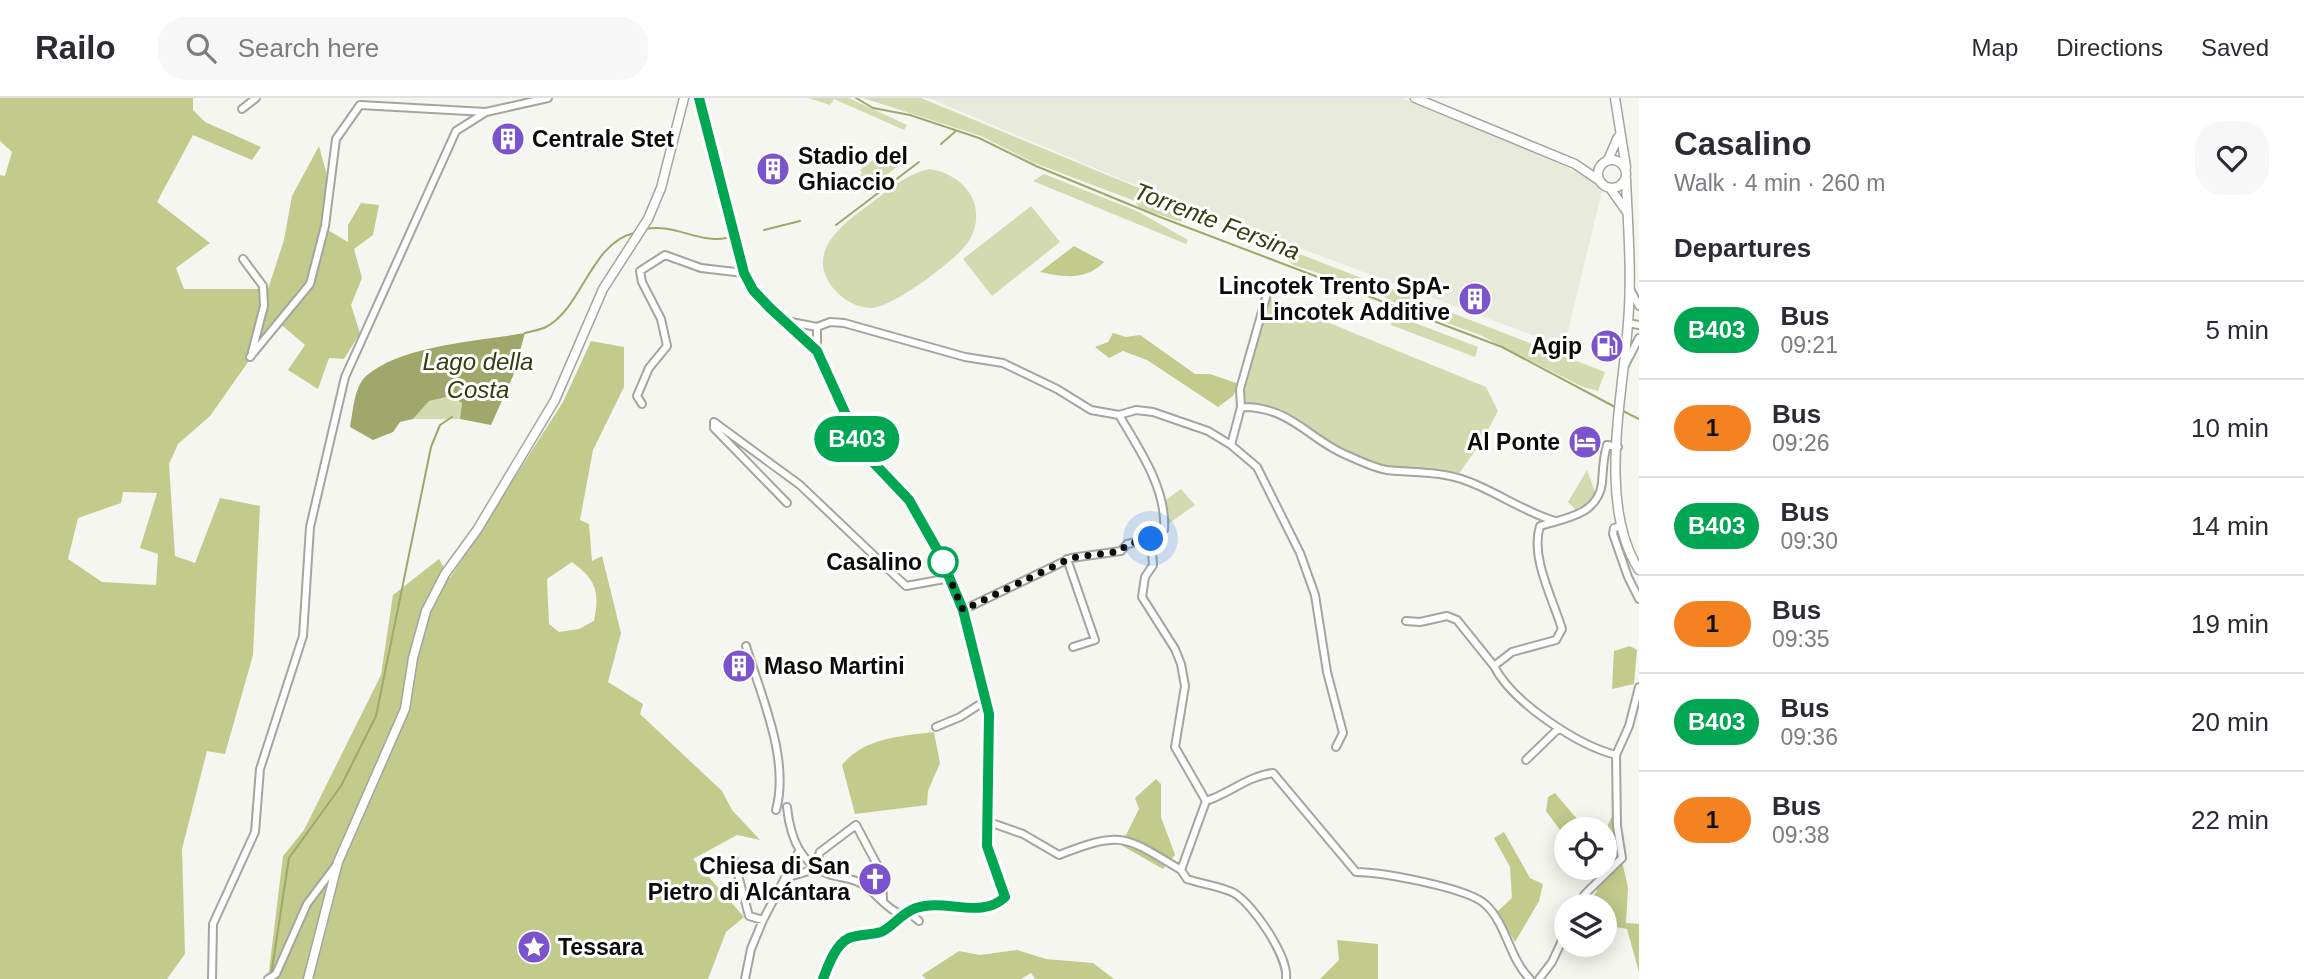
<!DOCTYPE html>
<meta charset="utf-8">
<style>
body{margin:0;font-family:Helvetica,sans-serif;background:#f7f7f7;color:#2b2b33;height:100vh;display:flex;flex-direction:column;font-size:26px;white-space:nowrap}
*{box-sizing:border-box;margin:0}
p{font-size:23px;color:#7c7c81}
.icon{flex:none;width:38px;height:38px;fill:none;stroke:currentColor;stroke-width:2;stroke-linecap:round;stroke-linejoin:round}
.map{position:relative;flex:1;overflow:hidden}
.sheet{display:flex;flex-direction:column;background:#fff;width:665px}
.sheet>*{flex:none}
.badge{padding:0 14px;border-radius:23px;font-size:24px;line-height:46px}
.buttons{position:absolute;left:1554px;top:719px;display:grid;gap:14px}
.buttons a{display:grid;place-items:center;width:63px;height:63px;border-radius:50%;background:#fff;box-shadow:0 4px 18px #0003;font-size:35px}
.you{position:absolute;width:35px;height:35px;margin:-18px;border:5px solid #fff;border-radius:50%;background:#1a73e8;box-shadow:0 0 0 10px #1a73e833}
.map>.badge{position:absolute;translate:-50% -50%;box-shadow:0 0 0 4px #fff}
h2{padding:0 35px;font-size:26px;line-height:63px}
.round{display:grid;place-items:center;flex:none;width:74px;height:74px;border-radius:28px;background:#f7f7f7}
.head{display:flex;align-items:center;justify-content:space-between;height:119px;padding:0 35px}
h1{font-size:33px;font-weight:600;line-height:52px}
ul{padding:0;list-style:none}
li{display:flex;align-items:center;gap:21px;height:98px;padding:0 35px;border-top:2px solid #e1e1e2}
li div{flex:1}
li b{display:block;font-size:26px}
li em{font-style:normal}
li .badge{min-width:77px;font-weight:700;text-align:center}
header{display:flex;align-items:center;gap:42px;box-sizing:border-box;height:98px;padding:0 35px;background:#fff;border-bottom:2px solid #e1e1e2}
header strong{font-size:33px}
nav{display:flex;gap:38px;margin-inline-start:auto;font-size:24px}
.search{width:490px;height:63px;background:#f7f7f7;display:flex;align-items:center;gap:18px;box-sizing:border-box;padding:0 24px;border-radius:28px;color:#7c7c81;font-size:26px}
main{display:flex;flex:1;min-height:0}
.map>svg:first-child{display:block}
.built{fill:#e8eadb}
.green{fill:#d4dab0}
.forest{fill:#c2ca8c;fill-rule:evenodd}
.water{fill:#9fa76b}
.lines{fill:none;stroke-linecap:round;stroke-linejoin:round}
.stream{stroke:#9fa76b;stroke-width:2}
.street-casing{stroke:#a4a59e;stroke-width:10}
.secondary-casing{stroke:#a4a59e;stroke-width:11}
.street{stroke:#fff;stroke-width:6}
.secondary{stroke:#fff;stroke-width:8}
.line-casing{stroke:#fff;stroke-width:16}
.line{stroke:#00a651;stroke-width:10}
.walk{stroke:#0b0b09;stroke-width:7;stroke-dasharray:0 12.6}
.stop-dot{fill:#fff;stroke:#00a651;stroke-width:3.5}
.labels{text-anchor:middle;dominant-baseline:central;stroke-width:6;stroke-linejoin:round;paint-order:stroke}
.poi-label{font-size:23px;font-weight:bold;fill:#0b0b09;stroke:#fff;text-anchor:start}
.stop-label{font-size:23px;font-weight:bold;fill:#0b0b09;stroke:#fff;text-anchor:end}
.water-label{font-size:24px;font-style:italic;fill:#373c0c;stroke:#fff}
</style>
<header>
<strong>Railo</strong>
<div class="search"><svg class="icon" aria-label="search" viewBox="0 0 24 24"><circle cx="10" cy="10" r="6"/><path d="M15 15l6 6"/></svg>Search here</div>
<nav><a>Map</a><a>Directions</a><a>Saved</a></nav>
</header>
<main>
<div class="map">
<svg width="1639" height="881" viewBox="0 0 1639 881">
<rect width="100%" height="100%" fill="#f5f6ef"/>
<path class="built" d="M 928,0 L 1402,0 L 1587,78 L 1602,93 L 1564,249 L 1166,100 Z"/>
<path class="green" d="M 808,0 L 849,0 L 907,27 L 904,32 L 834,1 L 830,7 Z
M 863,0 L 921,0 L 1187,110 L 1181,124 L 1139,110 L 1135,103 L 1032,64 L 981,38 Z
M 886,52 L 898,68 L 872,89 L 869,86 L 863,91 L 855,80 L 862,75 L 860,72 Z
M 929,71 C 965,76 989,108 969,143 C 958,161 891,211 870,210 C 855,209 842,201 833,190 C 803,152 847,123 874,103 C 892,89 907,76 929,71 Z
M 1044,76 L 1137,113 L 1188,142 L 1186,146 L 1033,83 Z
M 1031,108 L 1060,144 L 992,198 L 963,161 Z
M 1271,145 L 1605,274 L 1598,293 L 1583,289 L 1480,237 L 1406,210 L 1368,191 L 1293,167 Z
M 1268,200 L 1486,289 L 1498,313 L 1482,343 L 1458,377 L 1385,370 L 1349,356 L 1281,311 L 1242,307 L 1241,291 Z
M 1394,217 L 1478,249 L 1475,259 L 1391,227 Z
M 451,298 L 462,305 L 460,321 L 413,321 L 429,303 Z
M 1587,372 L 1595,394 L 1587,407 L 1577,413 L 1568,404 Z
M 1181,391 L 1195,407 L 1168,426 L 1160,406 Z"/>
<path class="forest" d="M 0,0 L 193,0 L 193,12 L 205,24 L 261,49 L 252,62 L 193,37 L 157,104 L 210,145 L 176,170 L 184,191 L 268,191 L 284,142 L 292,98 L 319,48 L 328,81 L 321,128 L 348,144 L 348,127 L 361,105 L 379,107 L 373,137 L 354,151 L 362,180 L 351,207 L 360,235 L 344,261 L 329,260 L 318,291 L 288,272 L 305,247 L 277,223 L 210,318 L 178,346 L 169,366 L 175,458 L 195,465 L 220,400 L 260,408 L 253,557 L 225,656 L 207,653 L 182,751 L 185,856 L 167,881 L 0,881 L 0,77 L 5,78 L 12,54 L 0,43 ZM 123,394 L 157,395 L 140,450 L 158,456 L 156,487 L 102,484 L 68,461 L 78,420 L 121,405 Z
M 1074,148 L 1104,164 C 1086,183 1063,179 1040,174 Z
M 1113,235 L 1126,239 L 1140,237 L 1195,276 L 1210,276 L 1239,286 L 1233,298 L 1218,309 L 1147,262 L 1123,253 L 1109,260 L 1095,249 L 1108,244 Z
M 591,243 L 624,249 L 624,289 L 593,352 L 580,422 L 589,426 L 592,463 L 602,458 L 621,535 L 608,584 L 643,606 L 640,616 L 722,693 L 732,712 L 760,742 L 737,737 L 693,761 L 744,819 L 726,834 L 708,881 L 268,881 L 283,758 L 304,732 L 381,577 L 393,497 L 439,461 L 450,480 L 563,304 ZM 572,464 C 596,482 600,493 594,523 L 579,531 L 559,534 L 549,526 L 547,481 Z
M 1630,548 L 1637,552 L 1634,586 L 1612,591 L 1614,553 Z
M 934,634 L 940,665 L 928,693 L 927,707 L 855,716 L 842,667 C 864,640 900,638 934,634 Z
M 1156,681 L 1161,686 L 1161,719 L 1175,757 L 1163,771 L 1121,747 L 1139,711 L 1135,700 Z
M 1555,695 L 1583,728 L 1580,731 L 1560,732 L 1546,713 L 1548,699 Z
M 1612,718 L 1628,790 L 1626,825 L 1639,826 L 1639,874 L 1627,831 L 1605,827 L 1605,808 L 1586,808 L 1597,793 L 1599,770 L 1605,770 L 1605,734 Z
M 1504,734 L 1530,780 L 1543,786 L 1539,803 L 1515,844 L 1497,814 L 1512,800 L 1510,769 L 1494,740 Z
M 1337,842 L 1378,846 L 1378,881 L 1320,881 L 1339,862 Z
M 1017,852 L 1046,861 L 1093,865 L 1114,881 L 1035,881 L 1031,875 L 1021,881 L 926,881 L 922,877 L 959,853 L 980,857 Z"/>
<path class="water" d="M 525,235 L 513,278 L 491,327 L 460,321 L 462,305 L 451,298 L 429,303 L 413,321 L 400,324 L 393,334 L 373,342 L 350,329 C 353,314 354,289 366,278 C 401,247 480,243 525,235 Z"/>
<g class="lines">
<path class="stream" d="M 856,0 L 873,10 L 910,17 L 979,40 L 1036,68 L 1160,119 L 1502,249 L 1615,309
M 941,46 L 956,33
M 836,127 L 919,64
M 646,131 C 673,125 701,146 726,140
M 764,132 L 800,123
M 525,235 C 532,233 540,232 546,229 C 583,209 590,146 634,135
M 1623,313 L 1639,321
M 271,877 L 289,760 L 341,688 L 376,618 L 431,349 L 440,327 L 452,319"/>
<defs>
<path id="street" d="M 242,11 L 256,0
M 243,161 L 263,188 L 264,208 L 252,254
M 1630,191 L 1639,208
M 786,223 L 817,229 L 830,224 L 844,225 L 965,259 L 1003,265 L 1057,291 L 1091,312 L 1119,317 L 1136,312 L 1153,314 L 1208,333 L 1231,347 L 1257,369 L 1300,455 L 1315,497 L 1327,574 L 1343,635 L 1336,649
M 1628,225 L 1639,227
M 817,229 L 817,253
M 250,259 L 310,186 L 325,128 L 336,41 L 360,7 L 486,14 L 548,0
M 1625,267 L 1639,240
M 642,306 L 637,298 L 649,270 L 667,248 L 661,221 L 642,184 L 640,173 L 665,157 L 701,170 L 744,175
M 1241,309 C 1292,308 1309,343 1351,359 C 1362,364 1375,370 1387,372 C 1414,375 1441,373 1467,383 C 1497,394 1524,414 1555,423
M 1231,347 L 1241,309 L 1240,291 L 1267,196
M 787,405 L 714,330 L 714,324 L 800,387 L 906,488 L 950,480
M 1621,428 L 1614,430 L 1613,436 L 1628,479 L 1639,501
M 1151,441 L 1153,467 L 1145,479 L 1142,499 L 1175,551 L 1181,566 L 1185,588 L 1175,649 L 1206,703
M 1067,461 L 1095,542 L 1073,549
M 963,512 L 1071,460 L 1121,453 L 1127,446 L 1151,441 L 1164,432 C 1167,391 1139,351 1119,317
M 1406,523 L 1420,524 L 1447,518 L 1457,522 L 1494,568 L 1512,554 L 1556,542 L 1562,531 C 1553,501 1530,459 1540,428 C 1565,420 1598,417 1602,385 C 1603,371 1603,360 1607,347 L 1618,349
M 746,548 C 761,598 790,661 776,712
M 1494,568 C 1512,604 1577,647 1616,657
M 936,629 L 960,619 L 985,603
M 1526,662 L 1559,630
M 1206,703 C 1230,695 1248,678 1273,675 L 1356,774 C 1381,774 1470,790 1486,807 C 1507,827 1509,860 1530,881
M 787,709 C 790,739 800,767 831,777 C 842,780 853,780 862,786 C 877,795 885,810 900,816
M 989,724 L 1023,736 L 1059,757 C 1123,732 1124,738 1181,772 L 1187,781 C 1201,786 1221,788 1234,795 C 1253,806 1289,859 1286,881
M 734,762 L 749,818 L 763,822
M 815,768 L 820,754 L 856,727 L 882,776 L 883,801
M 1181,772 L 1206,703
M 786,780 L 818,770
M 1578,808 L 1585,796 L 1622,760 L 1617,728 L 1616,657 L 1629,628 L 1639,589
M 908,814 L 919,823
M 212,881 L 213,826 L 255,734 L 260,671 L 303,538 L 310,429 L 345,279 L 456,33 L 486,14
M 268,881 L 276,876 L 307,806 L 337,766
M 745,881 L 751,851 L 763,822 L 799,753
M 1539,881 L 1552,864 L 1566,834"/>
<path id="secondary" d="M 699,0 L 714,68 L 744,175 L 753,192 L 770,210 L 817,253 L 857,341 L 872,363 L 909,402 L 938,453 L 963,512 L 989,616 L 987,748 L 1005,799 C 981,822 946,800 916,810 C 901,815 893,829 881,833 C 842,847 841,836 823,881
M 1415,0 L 1575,66 L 1600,83
M 1615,0 L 1626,69
M1598 76a14 14 0 1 1 28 0a14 14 0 1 1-28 0Z
M 1608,62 L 1618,39
M 1626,81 C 1628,129 1632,177 1628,225 C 1623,299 1597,406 1639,472
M 1610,90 L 1627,114
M 308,881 L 338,764 L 405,611 L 413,560 L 426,513 L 445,476 L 477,432 L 555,302 L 603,191 L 648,121 L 661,90 L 684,0"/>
</defs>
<use href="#street" class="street-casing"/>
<use href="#secondary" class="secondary-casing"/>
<use href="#street" class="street"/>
<use href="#secondary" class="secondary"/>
</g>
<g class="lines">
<defs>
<path id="line" d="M 699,0 L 744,175 L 753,192 L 770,210 L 817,253 L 857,341 L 872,363 L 909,402 L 938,453 L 963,512 L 989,616 L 987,748 L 1005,799 C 981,822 946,800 916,810 C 901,815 893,829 881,834 C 871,837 859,836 849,840 C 835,847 828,868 823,881"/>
</defs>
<use href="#line" class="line-casing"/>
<use href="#line" class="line"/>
<path class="walk" d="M 943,464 L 963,512 L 1071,460 L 1121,453 L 1127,446 L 1151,441"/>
</g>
<defs>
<symbol id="building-disc" viewBox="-11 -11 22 22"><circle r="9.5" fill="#7b53cc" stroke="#fff"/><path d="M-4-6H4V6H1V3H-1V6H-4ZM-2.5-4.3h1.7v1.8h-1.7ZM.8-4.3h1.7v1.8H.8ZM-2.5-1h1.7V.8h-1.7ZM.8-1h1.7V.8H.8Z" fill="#fff"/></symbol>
<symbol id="fuel-disc" viewBox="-11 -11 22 22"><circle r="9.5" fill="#7b53cc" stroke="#fff"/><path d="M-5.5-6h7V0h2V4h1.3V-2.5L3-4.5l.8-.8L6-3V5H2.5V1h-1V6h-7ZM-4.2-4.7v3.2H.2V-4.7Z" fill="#fff"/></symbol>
<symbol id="hotel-disc" viewBox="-11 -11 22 22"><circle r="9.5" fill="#7b53cc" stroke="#fff"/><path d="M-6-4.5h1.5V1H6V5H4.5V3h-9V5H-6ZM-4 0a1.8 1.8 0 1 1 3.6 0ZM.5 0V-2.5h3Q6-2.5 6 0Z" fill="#fff"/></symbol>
<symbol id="church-disc" viewBox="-11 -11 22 22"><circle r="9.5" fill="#7b53cc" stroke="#fff"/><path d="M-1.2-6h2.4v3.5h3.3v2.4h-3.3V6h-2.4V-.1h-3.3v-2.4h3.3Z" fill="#fff"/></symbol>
<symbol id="sight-disc" viewBox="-11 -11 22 22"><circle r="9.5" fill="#7b53cc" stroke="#fff"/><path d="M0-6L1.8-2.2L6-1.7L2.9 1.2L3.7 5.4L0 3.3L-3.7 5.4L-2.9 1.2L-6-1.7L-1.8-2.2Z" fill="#fff"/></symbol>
</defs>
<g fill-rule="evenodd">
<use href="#building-disc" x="489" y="22" width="38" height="38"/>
<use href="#building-disc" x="754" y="52" width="38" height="38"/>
<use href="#building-disc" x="1456" y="182" width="38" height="38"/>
<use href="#fuel-disc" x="1588" y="229" width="38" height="38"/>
<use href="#hotel-disc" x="1566" y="325" width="38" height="38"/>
<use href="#building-disc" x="720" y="549" width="38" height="38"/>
<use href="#church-disc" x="856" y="762" width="38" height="38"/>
<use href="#sight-disc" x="515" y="830" width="38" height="38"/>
</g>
<circle class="stop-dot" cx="943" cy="464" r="14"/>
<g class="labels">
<g class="poi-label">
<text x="532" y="41">Centrale Stet</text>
<text x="798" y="58">Stadio del<tspan x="798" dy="26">Ghiaccio</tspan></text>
<text x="1450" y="188" text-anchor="end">Lincotek Trento SpA-<tspan x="1450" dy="26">Lincotek Additive</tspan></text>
<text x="1582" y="248" text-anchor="end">Agip</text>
<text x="1560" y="344" text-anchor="end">Al Ponte</text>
<text x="764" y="568">Maso Martini</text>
<text x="850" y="768" text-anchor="end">Chiesa di San<tspan x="850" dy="26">Pietro di Alcántara</tspan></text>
<text x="558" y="849">Tessara</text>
</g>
<g class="stop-label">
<text x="922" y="464">Casalino</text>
</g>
<g class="water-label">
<text transform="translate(1217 123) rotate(21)">Torrente Fersina</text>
<text x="478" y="263">Lago della<tspan x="478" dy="28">Costa</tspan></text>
</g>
</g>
</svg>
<div class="buttons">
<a><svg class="icon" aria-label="locate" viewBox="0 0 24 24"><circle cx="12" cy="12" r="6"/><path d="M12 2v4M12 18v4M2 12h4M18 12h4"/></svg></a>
<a><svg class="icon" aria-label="layers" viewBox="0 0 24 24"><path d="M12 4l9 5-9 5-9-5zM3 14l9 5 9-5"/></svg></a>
</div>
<div class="you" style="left:1151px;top:441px"></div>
<b class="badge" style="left:857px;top:341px;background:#00a651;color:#fff">B403</b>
</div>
<section class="sheet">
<div class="head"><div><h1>Casalino</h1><p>Walk · 4 min · 260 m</p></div><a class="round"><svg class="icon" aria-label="heart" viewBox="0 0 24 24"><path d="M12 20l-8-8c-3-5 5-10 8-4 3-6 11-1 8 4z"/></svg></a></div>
<h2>Departures</h2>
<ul>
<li><span class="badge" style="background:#00a651;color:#fff">B403</span><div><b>Bus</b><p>09:21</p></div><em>5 min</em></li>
<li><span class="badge" style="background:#f58220;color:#111">1</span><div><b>Bus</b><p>09:26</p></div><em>10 min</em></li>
<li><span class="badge" style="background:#00a651;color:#fff">B403</span><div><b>Bus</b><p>09:30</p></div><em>14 min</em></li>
<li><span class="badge" style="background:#f58220;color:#111">1</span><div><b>Bus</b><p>09:35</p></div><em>19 min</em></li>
<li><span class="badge" style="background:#00a651;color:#fff">B403</span><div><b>Bus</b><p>09:36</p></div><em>20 min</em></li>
<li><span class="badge" style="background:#f58220;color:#111">1</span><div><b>Bus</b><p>09:38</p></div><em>22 min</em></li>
</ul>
</section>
</main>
